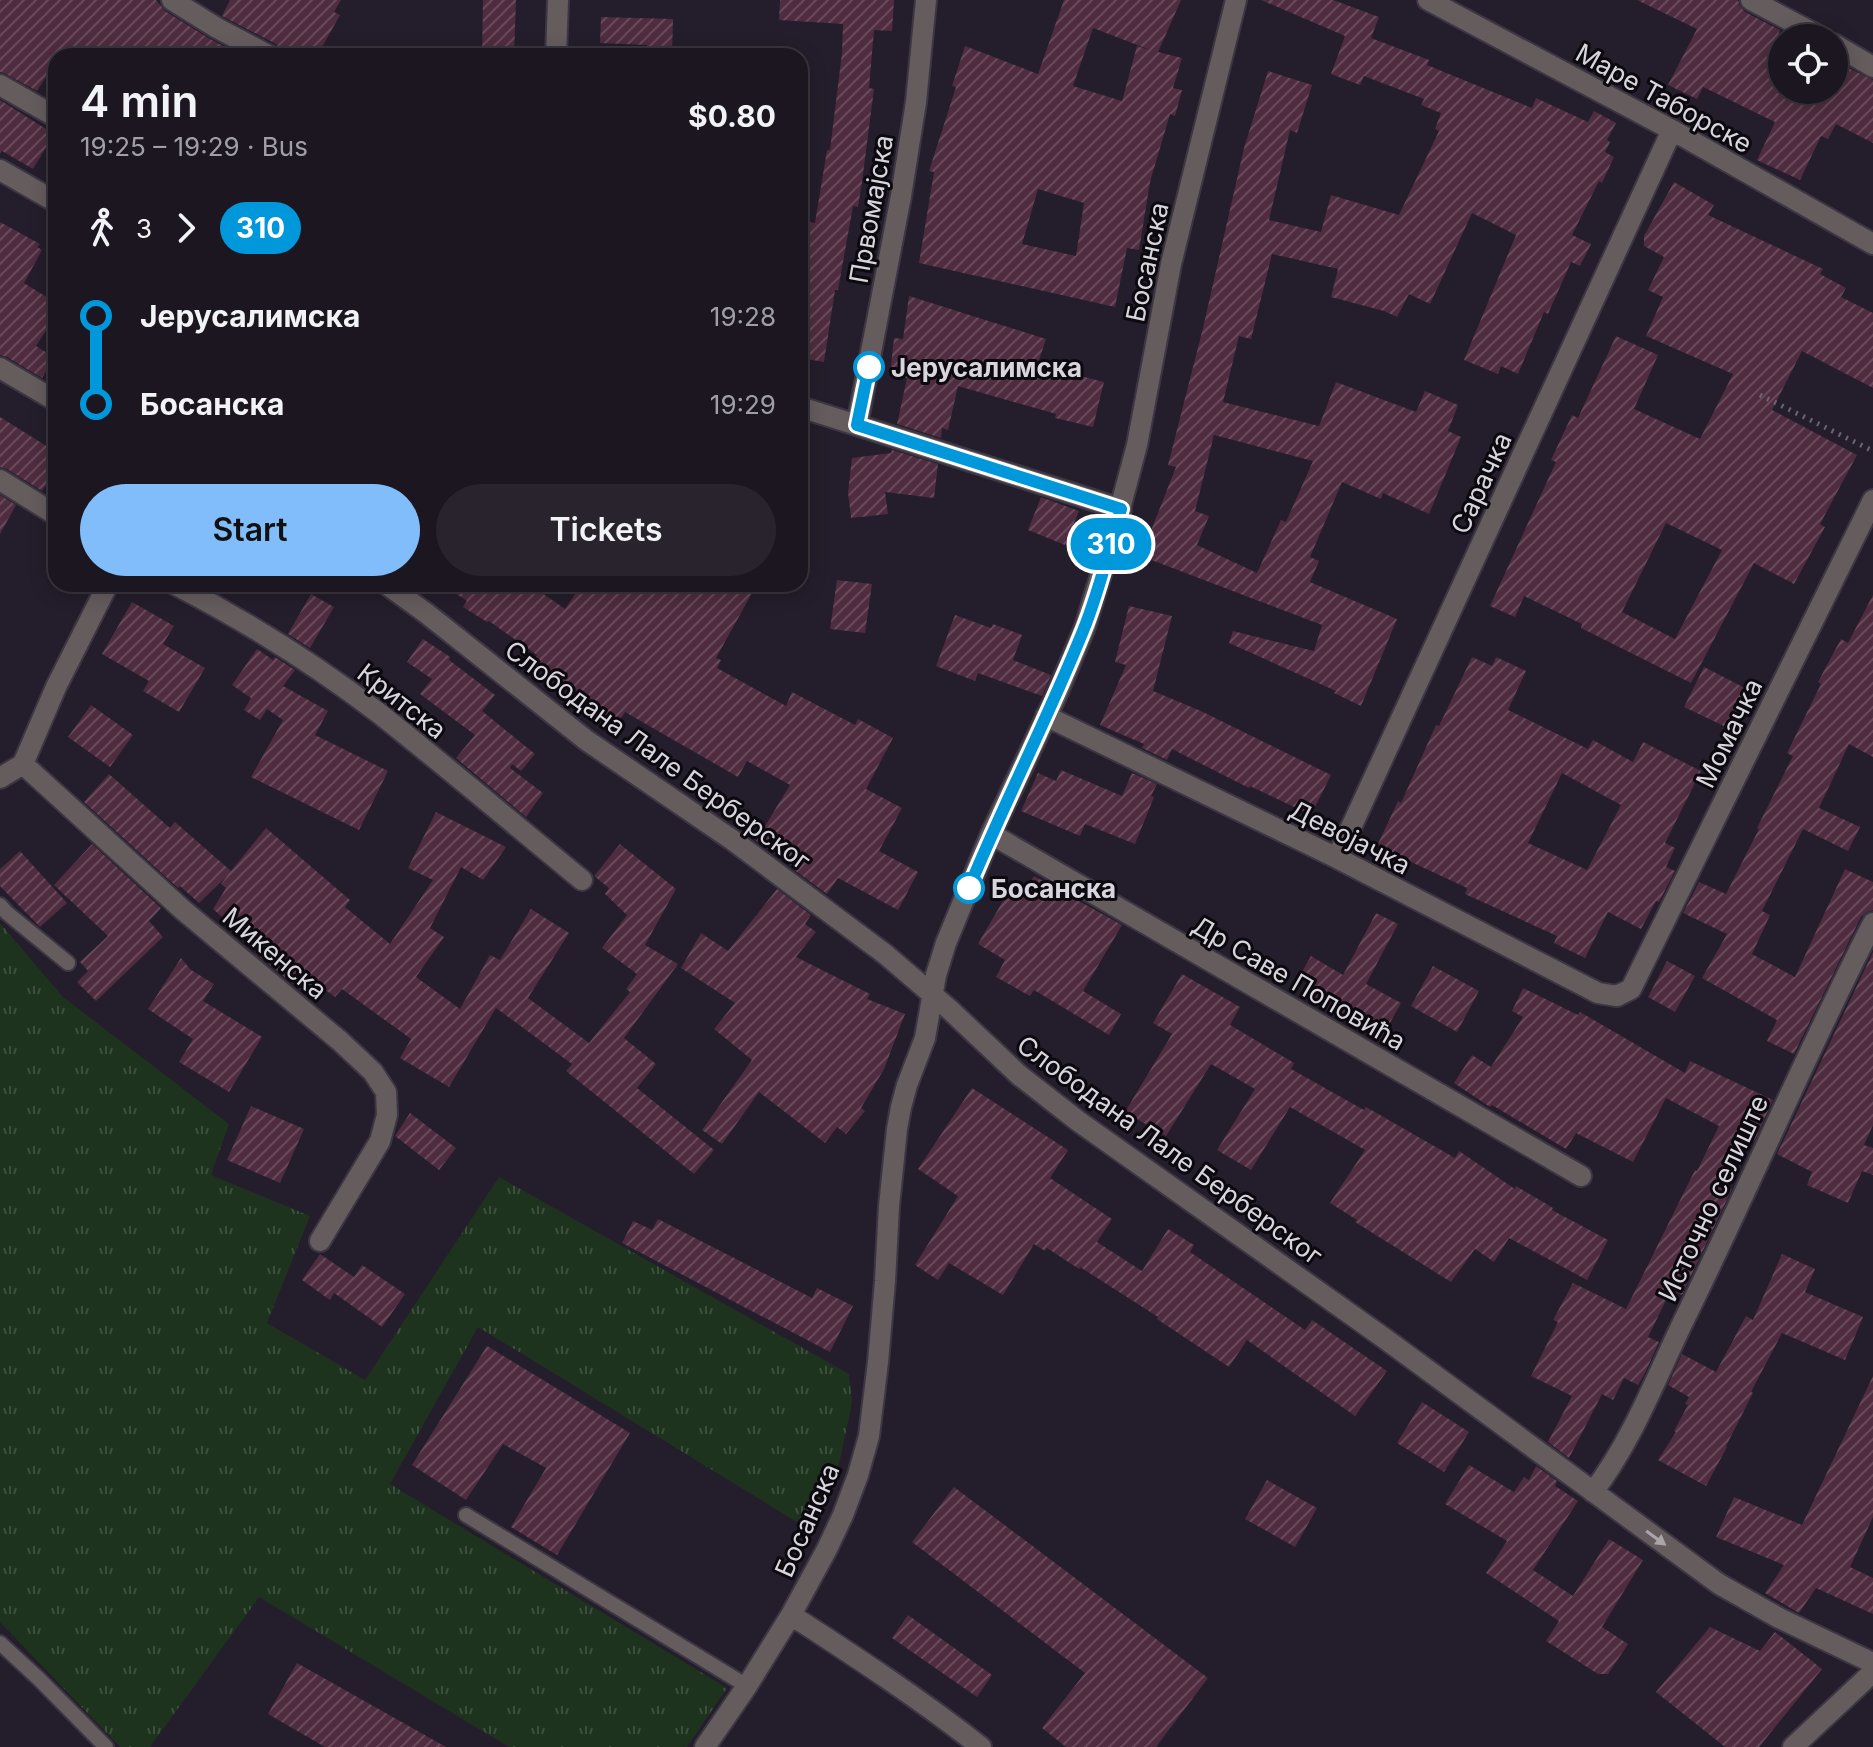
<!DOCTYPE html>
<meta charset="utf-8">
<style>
body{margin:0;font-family:Inter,sans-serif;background:#28232d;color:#f1f3f6;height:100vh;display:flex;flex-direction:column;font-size:30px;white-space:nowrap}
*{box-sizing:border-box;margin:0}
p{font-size:26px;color:#a09fa5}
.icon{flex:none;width:44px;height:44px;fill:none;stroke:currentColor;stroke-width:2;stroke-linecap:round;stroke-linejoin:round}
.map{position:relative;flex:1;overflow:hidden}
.panel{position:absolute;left:48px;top:48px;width:760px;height:544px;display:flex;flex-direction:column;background:#1b1620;border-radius:24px;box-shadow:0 4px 20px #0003,0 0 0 2px #39353e}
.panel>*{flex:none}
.badge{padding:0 16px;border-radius:26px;font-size:28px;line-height:52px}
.controls{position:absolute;left:1768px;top:24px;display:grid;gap:16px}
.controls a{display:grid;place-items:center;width:80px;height:80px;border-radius:50%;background:#1b1620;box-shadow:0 4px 20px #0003,0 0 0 2px #39353e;font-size:40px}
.map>.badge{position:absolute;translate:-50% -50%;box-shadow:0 0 0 4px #fff}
.legs{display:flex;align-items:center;gap:12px;height:88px;padding:0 32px;font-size:26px}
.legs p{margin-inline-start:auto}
.summary{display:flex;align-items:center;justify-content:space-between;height:136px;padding:0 32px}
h1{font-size:44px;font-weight:600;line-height:60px}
.action{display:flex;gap:16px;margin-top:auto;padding:16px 32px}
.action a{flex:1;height:92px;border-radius:48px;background:#80bdfa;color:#111;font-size:32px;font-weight:600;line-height:92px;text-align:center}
.action a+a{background:#28232d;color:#f1f3f6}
ul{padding:0 32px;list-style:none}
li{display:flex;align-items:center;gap:28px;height:88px;font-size:30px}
li i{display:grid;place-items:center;width:12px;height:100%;margin:0 10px;background:currentColor}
li i::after{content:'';width:20px;height:20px;margin:-10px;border:6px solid;border-radius:50%;background:#1b1620}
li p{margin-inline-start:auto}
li:first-child i{background:linear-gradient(#0000 50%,currentColor 0)}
li:last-child i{background:linear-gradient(currentColor 50%,#0000 0)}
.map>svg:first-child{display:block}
.grass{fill:url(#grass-tufts)}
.building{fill:url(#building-hatch);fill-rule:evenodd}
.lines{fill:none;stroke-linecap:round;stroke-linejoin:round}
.lane-casing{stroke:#3d3744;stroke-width:18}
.street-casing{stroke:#3d3744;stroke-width:24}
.path{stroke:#6c6672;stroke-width:5;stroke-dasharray:2 6;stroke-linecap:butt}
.lane{stroke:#655c5e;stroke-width:14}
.street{stroke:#655c5e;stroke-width:20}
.oneway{fill:#aba5ab}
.line-1-casing{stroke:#fff;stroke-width:18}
.line-1{stroke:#0098da;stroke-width:12}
.stop-1-dot{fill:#fff;stroke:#0098da;stroke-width:4}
.labels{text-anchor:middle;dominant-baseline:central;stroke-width:6;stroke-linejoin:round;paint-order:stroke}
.street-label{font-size:26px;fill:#d9d5de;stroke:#0c090f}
.stop-label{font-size:26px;font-weight:bold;fill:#d9d5de;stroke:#0c090f;text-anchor:start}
</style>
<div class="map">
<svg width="1873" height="1747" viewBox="0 0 1873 1747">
<defs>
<pattern id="grass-tufts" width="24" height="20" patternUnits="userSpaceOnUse" patternTransform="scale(2)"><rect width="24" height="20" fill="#1d331d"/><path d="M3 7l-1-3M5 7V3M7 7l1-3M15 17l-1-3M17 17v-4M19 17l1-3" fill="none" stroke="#3d503d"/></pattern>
<pattern id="building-hatch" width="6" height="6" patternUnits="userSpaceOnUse" patternTransform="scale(2)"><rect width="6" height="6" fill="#4f2c3f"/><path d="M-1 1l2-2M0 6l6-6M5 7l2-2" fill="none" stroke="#684a5a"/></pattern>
</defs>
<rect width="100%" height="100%" fill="#241d2b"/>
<path class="grass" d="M 0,923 L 63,997 L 229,1124 L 211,1175 L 310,1216 L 267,1323 L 365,1380 L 499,1177 L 849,1374 L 852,1403 L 837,1474 L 810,1530 L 478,1327 L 390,1484 L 727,1688 L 687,1747 L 509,1747 L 259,1597 L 150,1747 L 120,1747 L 0,1622 Z"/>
<path class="building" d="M 0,0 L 156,0 L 165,11 L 210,39 L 242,56 L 56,56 L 56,78 L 48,74 L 37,91 L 6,74 L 0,72 Z
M 230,0 L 341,0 L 334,12 L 340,15 L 317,56 L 283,56 L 281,50 L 276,44 L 222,16 Z
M 483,0 L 516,0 L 514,56 L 482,56 Z
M 780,0 L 894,0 L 892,31 L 874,30 L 869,88 L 874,89 L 862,182 L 858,207 L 853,206 L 838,290 L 835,290 L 824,362 L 800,358 L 800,221 L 815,223 L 827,150 L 830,150 L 842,53 L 843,24 L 779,20 Z
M 1064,0 L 1181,0 L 1158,52 L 1182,58 L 1173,88 L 1182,90 L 1175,116 L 1170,114 L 1150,182 L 1139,250 L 1127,248 L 1115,307 L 919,263 L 934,172 L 929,171 L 956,87 L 952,86 L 965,46 L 1038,74 ZM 1093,28 L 1153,51 L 1137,46 L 1122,101 L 1073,86 ZM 1038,189 L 1084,203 L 1076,256 L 1022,244 Z
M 1261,0 L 1333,0 L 1379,17 L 1371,38 L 1429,60 L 1427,65 L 1532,108 L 1536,98 L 1588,122 L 1594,111 L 1616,123 L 1607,140 L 1610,142 L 1605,152 L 1614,157 L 1602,183 L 1599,181 L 1572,235 L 1591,244 L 1580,266 L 1571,262 L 1548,314 L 1544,312 L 1518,374 L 1501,366 L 1498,374 L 1464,360 L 1516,235 L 1472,213 L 1430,304 L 1409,294 L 1397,317 L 1384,311 L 1331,297 L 1338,269 L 1272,254 L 1251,339 L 1239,336 L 1223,402 L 1319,426 L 1336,382 L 1416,412 L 1425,391 L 1458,405 L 1448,431 L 1461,437 L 1429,514 L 1383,493 L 1381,499 L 1342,482 L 1310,557 L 1319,561 L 1310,582 L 1397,619 L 1361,706 L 1334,693 L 1336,691 L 1229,643 L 1233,631 L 1314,651 L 1322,625 L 1141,556 L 1176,467 L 1168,465 L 1203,328 L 1244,148 L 1268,71 L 1312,85 L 1297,133 L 1290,130 L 1269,220 L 1321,232 L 1331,195 L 1399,215 L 1439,131 L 1435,129 L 1441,113 L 1421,105 L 1424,99 L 1364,76 L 1360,85 L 1331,74 L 1345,36 ZM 1214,435 L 1313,461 L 1286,522 L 1281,520 L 1257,573 L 1197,545 L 1209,516 L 1195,511 Z
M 1637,0 L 1738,0 L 1740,6 L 1745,12 L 1780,30 L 1778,35 L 1782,36 L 1782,90 L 1834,90 L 1834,61 L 1873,80 L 1873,143 L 1836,124 L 1828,139 L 1821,136 L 1800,180 L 1757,160 L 1775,122 L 1703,87 L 1697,99 L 1668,85 L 1697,29 Z
M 601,17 L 673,19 L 672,56 L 646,56 L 647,45 L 600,43 Z
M 0,100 L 54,134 L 33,169 L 2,151 L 0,154 Z
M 1674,182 L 1714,205 L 1708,215 L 1823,269 L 1820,274 L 1846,288 L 1841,297 L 1873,313 L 1873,388 L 1802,351 L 1772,410 L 1857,455 L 1820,524 L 1825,527 L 1794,584 L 1754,563 L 1691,683 L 1581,628 L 1582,624 L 1524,596 L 1515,617 L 1490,606 L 1556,462 L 1551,460 L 1572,415 L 1578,418 L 1616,336 L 1658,355 L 1634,409 L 1700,439 L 1733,374 L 1646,336 L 1663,297 L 1648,290 L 1664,257 L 1644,246 L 1644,236 ZM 1666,523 L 1722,550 L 1675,639 L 1622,612 Z
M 0,222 L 40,244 L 37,247 L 42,250 L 24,283 L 56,303 L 56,315 L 36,346 L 54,357 L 42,378 L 7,357 L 0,355 Z
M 909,296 L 1046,339 L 1039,360 L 1044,361 L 1042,366 L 1104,382 L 1093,427 L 1055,418 L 1056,414 L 958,386 L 948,430 L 942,428 L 941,438 L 897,424 L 907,378 L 890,375 L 894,338 L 903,339 Z
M 0,417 L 56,452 L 56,469 L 42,491 L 7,469 L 0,467 Z
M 892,450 L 938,464 L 934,498 L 885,492 L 888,514 L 851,518 L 848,492 L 852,458 L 891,453 Z
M 0,495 L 16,505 L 0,534 Z
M 1041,497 L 1079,511 L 1065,545 L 1028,530 Z
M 837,580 L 872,584 L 865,633 L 830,629 Z
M 441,584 L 529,584 L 565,609 L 582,584 L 757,584 L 716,658 L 721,660 L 717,668 L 786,706 L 792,692 L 855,725 L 858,719 L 893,738 L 866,789 L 902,808 L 879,851 L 918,872 L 898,910 L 838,878 L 827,894 L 793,869 L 794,867 L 756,841 L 790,785 L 747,761 L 738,777 L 625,712 L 613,731 L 589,715 L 596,704 L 533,660 L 537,655 L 489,621 L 487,622 L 463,607 L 467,601 Z
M 311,594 L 334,607 L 310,648 L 288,634 Z
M 1873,595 L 1873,757 L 1849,744 L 1819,808 L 1860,827 L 1848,851 L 1803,829 L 1762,911 L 1770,915 L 1752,954 L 1795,977 L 1845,869 L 1873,882 L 1873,910 L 1867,912 L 1861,917 L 1794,1054 L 1767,1041 L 1777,1020 L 1702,978 L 1727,934 L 1683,913 L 1699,882 L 1726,894 L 1759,829 L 1757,828 L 1793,756 L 1787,753 L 1821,684 L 1818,682 L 1841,639 L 1848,643 Z
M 132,602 L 174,626 L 163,644 L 205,668 L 179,712 L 143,691 L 149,681 L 102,654 Z
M 1129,606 L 1172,616 L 1153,691 L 1201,711 L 1331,775 L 1311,815 L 1250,786 L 1249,788 L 1172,749 L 1167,760 L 1142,748 L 1144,744 L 1100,725 L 1126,665 L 1115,662 Z
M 955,615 L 991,628 L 993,624 L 1022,635 L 1013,660 L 1051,675 L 1042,696 L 978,673 L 975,681 L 936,666 Z
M 423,639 L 450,657 L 449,660 L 495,695 L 482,711 L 535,754 L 521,771 L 512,764 L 510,768 L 543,793 L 526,817 L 456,758 L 475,735 L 420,694 L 432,679 L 407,662 Z
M 257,649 L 273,660 L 275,657 L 295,670 L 283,686 L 328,711 L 315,735 L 388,771 L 359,830 L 251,777 L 283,720 L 267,709 L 260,720 L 244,710 L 251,698 L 232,685 Z
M 1472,657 L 1492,666 L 1496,657 L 1526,671 L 1508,710 L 1588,749 L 1593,740 L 1633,762 L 1643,742 L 1701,771 L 1665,843 L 1675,848 L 1666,867 L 1675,871 L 1659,902 L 1656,901 L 1641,929 L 1608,912 L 1585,958 L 1554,943 L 1557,936 L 1465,894 L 1467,888 L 1377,846 L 1398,801 L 1401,803 L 1436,725 L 1439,726 ZM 1562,773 L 1621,805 L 1587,870 L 1528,843 Z
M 1704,667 L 1747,689 L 1728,728 L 1684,707 Z
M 91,705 L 133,735 L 110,767 L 68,737 Z
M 1061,770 L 1122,796 L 1132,773 L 1157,784 L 1151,796 L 1154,797 L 1135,844 L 1085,824 L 1080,836 L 1021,811 L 1038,773 L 1056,781 Z
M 109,774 L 170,828 L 175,822 L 231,871 L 266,828 L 350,900 L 345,907 L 390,944 L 433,880 L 408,868 L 436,812 L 506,847 L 483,880 L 461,867 L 430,928 L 444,937 L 416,977 L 460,1009 L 490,955 L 500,960 L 531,909 L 569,933 L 528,998 L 589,1043 L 630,992 L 626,989 L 637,974 L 602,948 L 627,915 L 605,894 L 609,888 L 594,876 L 620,844 L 676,889 L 645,945 L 678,964 L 624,1038 L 656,1064 L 637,1088 L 714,1150 L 694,1174 L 566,1071 L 572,1064 L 496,1008 L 449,1087 L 400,1058 L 411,1039 L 342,989 L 335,997 L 324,989 L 314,1001 L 255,953 L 259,949 L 213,909 L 226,888 L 221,884 L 228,875 L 199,903 L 180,886 L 178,888 L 84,802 Z
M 92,844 L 161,908 L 149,921 L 163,937 L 96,1001 L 77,982 L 88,971 L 80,962 L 108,936 L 54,885 Z
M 20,851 L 67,903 L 40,927 L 0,886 L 0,869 Z
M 1034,876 L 1122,925 L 1083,991 L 1121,1014 L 1109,1035 L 1034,990 L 1030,996 L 996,977 L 1005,960 L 978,944 L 1008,892 L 1020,899 Z
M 777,889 L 811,915 L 805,924 L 816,932 L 796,957 L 870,994 L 867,999 L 905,1014 L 884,1069 L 861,1108 L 865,1111 L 846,1134 L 837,1127 L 825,1143 L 759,1092 L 722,1144 L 702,1130 L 752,1060 L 714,1029 L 735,1003 L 681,968 L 701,933 L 728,951 Z
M 1376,913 L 1398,924 L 1366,984 L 1401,1003 L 1380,1041 L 1305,999 L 1313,985 L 1299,977 L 1311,956 L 1343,975 Z
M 1873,952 L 1873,1125 L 1864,1145 L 1873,1148 L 1873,1175 L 1862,1171 L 1848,1203 L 1807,1185 L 1812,1172 L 1777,1154 Z
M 181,958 L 191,970 L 214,984 L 203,1001 L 262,1037 L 229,1092 L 179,1062 L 193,1039 L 148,1009 Z
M 1667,961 L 1695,976 L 1675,1012 L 1648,997 Z
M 1433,966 L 1479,991 L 1457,1032 L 1411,1006 Z
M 1182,974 L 1240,1007 L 1230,1025 L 1294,1063 L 1291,1069 L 1364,1110 L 1366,1107 L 1455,1158 L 1459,1151 L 1515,1189 L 1516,1186 L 1553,1208 L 1552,1210 L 1608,1240 L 1587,1280 L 1509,1238 L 1494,1262 L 1475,1249 L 1451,1282 L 1355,1222 L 1357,1220 L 1330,1203 L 1365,1150 L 1290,1107 L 1251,1170 L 1217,1150 L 1255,1089 L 1211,1064 L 1166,1136 L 1125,1112 L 1172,1034 L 1153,1023 Z
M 1523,988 L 1578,1015 L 1580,1012 L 1685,1073 L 1690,1061 L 1773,1100 L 1754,1142 L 1743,1137 L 1721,1183 L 1732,1189 L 1682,1295 L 1671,1290 L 1648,1337 L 1659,1342 L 1645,1373 L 1638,1385 L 1624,1378 L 1613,1400 L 1602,1394 L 1569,1458 L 1548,1442 L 1572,1396 L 1531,1376 L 1558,1322 L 1553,1320 L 1573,1283 L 1626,1309 L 1695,1170 L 1697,1171 L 1719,1126 L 1666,1098 L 1633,1162 L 1576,1133 L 1566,1149 L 1492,1105 L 1490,1107 L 1454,1083 L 1472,1055 L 1491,1067 L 1523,1017 L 1512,1011 Z
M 972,1088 L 1068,1150 L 1050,1178 L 1112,1219 L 1097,1242 L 1142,1271 L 1168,1229 L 1194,1245 L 1190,1252 L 1305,1330 L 1312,1320 L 1387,1371 L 1355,1416 L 1247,1340 L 1229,1367 L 1157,1319 L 1158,1317 L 1080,1267 L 1079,1269 L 1047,1248 L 1045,1251 L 1034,1244 L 1003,1295 L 949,1263 L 938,1280 L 915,1265 L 958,1196 L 918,1169 Z
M 251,1106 L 304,1129 L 280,1183 L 227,1160 Z
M 410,1113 L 456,1148 L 439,1170 L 395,1136 Z
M 658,1219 L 812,1298 L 817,1288 L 853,1306 L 830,1352 L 622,1243 L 633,1221 L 652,1230 Z
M 320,1254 L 354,1277 L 362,1265 L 405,1294 L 382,1327 L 334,1293 L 330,1300 L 302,1280 Z
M 1782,1254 L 1815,1269 L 1805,1292 L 1863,1317 L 1845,1360 L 1782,1333 L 1751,1392 L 1753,1393 L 1726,1446 L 1727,1447 L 1706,1486 L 1658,1460 L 1676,1432 L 1674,1431 L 1688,1405 L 1685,1404 L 1689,1397 L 1668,1385 L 1682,1354 L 1716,1372 L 1746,1316 L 1753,1320 Z
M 487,1346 L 630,1433 L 557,1555 L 511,1527 L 546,1468 L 503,1444 L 466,1500 L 412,1465 Z
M 1873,1376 L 1873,1517 L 1850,1567 L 1873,1578 L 1873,1614 L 1816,1588 L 1799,1613 L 1765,1593 L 1784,1565 L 1716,1537 L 1734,1497 L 1802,1525 Z
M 1422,1402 L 1469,1432 L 1444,1472 L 1397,1443 Z
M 1469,1465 L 1514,1492 L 1524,1477 L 1529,1480 L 1536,1466 L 1557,1481 L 1555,1486 L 1578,1501 L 1533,1570 L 1573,1596 L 1609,1539 L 1643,1560 L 1602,1627 L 1628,1644 L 1608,1674 L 1598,1674 L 1546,1641 L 1559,1621 L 1486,1573 L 1507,1541 L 1445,1504 Z
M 1267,1480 L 1317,1508 L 1295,1547 L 1245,1519 Z
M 954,1487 L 1208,1678 L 1156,1747 L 1066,1747 L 1042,1728 L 1085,1673 L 912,1542 Z
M 908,1615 L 992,1675 L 977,1697 L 892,1638 Z
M 1710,1627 L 1760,1651 L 1775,1632 L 1822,1669 L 1759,1747 L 1725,1747 L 1656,1692 Z
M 297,1663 L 446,1747 L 325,1747 L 268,1714 Z"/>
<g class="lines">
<defs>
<path id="lane" d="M 0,905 L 7,913 L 68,963
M 466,1515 L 747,1686
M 0,1643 L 39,1679 L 106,1747"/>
<path id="street" d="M 172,0 L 217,28 L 270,56
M 1428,0 L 1672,130 L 1873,244
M 1751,0 L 1823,38
M 1834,44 L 1873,67
M 556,56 L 558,0
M 0,85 L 56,117
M 0,170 L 56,202
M 0,368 L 56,401
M 800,407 L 1121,509
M 857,425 L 901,196 L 916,102 L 926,0
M 0,480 L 56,515
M 174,584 C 246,621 316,665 380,714 C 448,768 515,825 582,880
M 386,584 L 426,613 L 586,740 L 731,839 L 885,954 L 948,1008 L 1019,1075 L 1078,1121 L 1384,1338 L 1719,1584 L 1779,1618 L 1873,1663
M 1046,716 L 1337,858 L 1598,993 L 1617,996 L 1631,989 L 1873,500
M 23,764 L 183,910 L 340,1041 L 373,1072 L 386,1092 L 387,1115 L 380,1141 L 320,1241
M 23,764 L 56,687 L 108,584
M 0,778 L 23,764
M 991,834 L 1581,1176
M 1337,858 L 1672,130
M 1593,1492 C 1632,1441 1656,1378 1684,1320 C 1749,1188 1806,1053 1873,923
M 791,1615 C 856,1657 920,1699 981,1747
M 705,1747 L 747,1686 L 791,1615 L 827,1549 L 843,1515 L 858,1475 L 869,1436 L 878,1362 L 885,1281 L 889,1206 L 897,1129 L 901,1107 L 907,1085 L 925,1038 L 936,975 L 946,943 L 991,834 L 1056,696 L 1085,627 L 1113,535 L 1137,445 L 1171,264 L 1236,0
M 1793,1747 L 1873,1672"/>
</defs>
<use href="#lane" class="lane-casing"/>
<use href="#street" class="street-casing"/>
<path class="path" d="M 1760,395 L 1873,451"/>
<use href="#lane" class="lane"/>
<use href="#street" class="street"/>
</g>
<defs><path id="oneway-solid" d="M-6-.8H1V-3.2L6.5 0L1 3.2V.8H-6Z" transform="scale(2)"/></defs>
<use class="oneway" href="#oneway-solid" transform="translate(1656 1538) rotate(36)"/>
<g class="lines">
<defs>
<path id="line-1" d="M 869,367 L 857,425 L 1121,509 C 1109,549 1099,592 1083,631 C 1048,718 1005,801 969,888"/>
</defs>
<use href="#line-1" class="line-1-casing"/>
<use href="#line-1" class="line-1"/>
</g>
<g class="stop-1-dot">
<circle cx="869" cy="367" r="14"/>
<circle cx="969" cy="888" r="14"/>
</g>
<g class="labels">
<g class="street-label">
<text transform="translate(1664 98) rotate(29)">Маре Таборске</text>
<text transform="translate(871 209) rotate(-80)">Првомајска</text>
<text transform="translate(1147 262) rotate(-78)">Босанска</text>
<text transform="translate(1481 483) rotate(-65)">Сарачка</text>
<text transform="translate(402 701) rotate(38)">Критска</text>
<text transform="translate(1729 733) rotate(-64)">Момачка</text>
<text transform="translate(658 755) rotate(36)">Слободана Лале Берберског</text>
<text transform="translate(1350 837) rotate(27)">Девојачка</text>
<text transform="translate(275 953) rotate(40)">Микенска</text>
<text transform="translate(1299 983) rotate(30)">Др Саве Поповића</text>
<text transform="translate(1170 1150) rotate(36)">Слободана Лале Берберског</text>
<text transform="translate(1713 1198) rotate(-65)">Источно селиште</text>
<text transform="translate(807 1520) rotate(-66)">Босанска</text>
</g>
<g class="stop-label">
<text x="891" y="367">Јерусалимска</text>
<text x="991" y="888">Босанска</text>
</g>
</g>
</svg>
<div class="controls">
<a><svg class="icon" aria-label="locate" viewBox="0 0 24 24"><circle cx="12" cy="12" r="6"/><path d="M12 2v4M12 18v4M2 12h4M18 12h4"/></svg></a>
</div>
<b class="badge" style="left:1111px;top:544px;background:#0098da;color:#fff">310</b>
<section class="panel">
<div class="summary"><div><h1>4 min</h1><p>19:25 – 19:29 · Bus</p></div><b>$0.80</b></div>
<div class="legs"><svg class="icon" aria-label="walk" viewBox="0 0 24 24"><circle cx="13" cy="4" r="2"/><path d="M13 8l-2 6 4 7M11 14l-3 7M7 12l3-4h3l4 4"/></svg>3<svg class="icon" aria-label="forward" viewBox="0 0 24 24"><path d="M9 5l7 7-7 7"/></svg><b class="badge" style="background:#0098da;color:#fff">310</b></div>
<ul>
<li><i style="color:#0098da"></i><b>Јерусалимска</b><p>19:28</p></li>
<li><i style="color:#0098da"></i><b>Босанска</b><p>19:29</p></li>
</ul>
<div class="action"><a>Start</a><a>Tickets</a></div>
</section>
</div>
